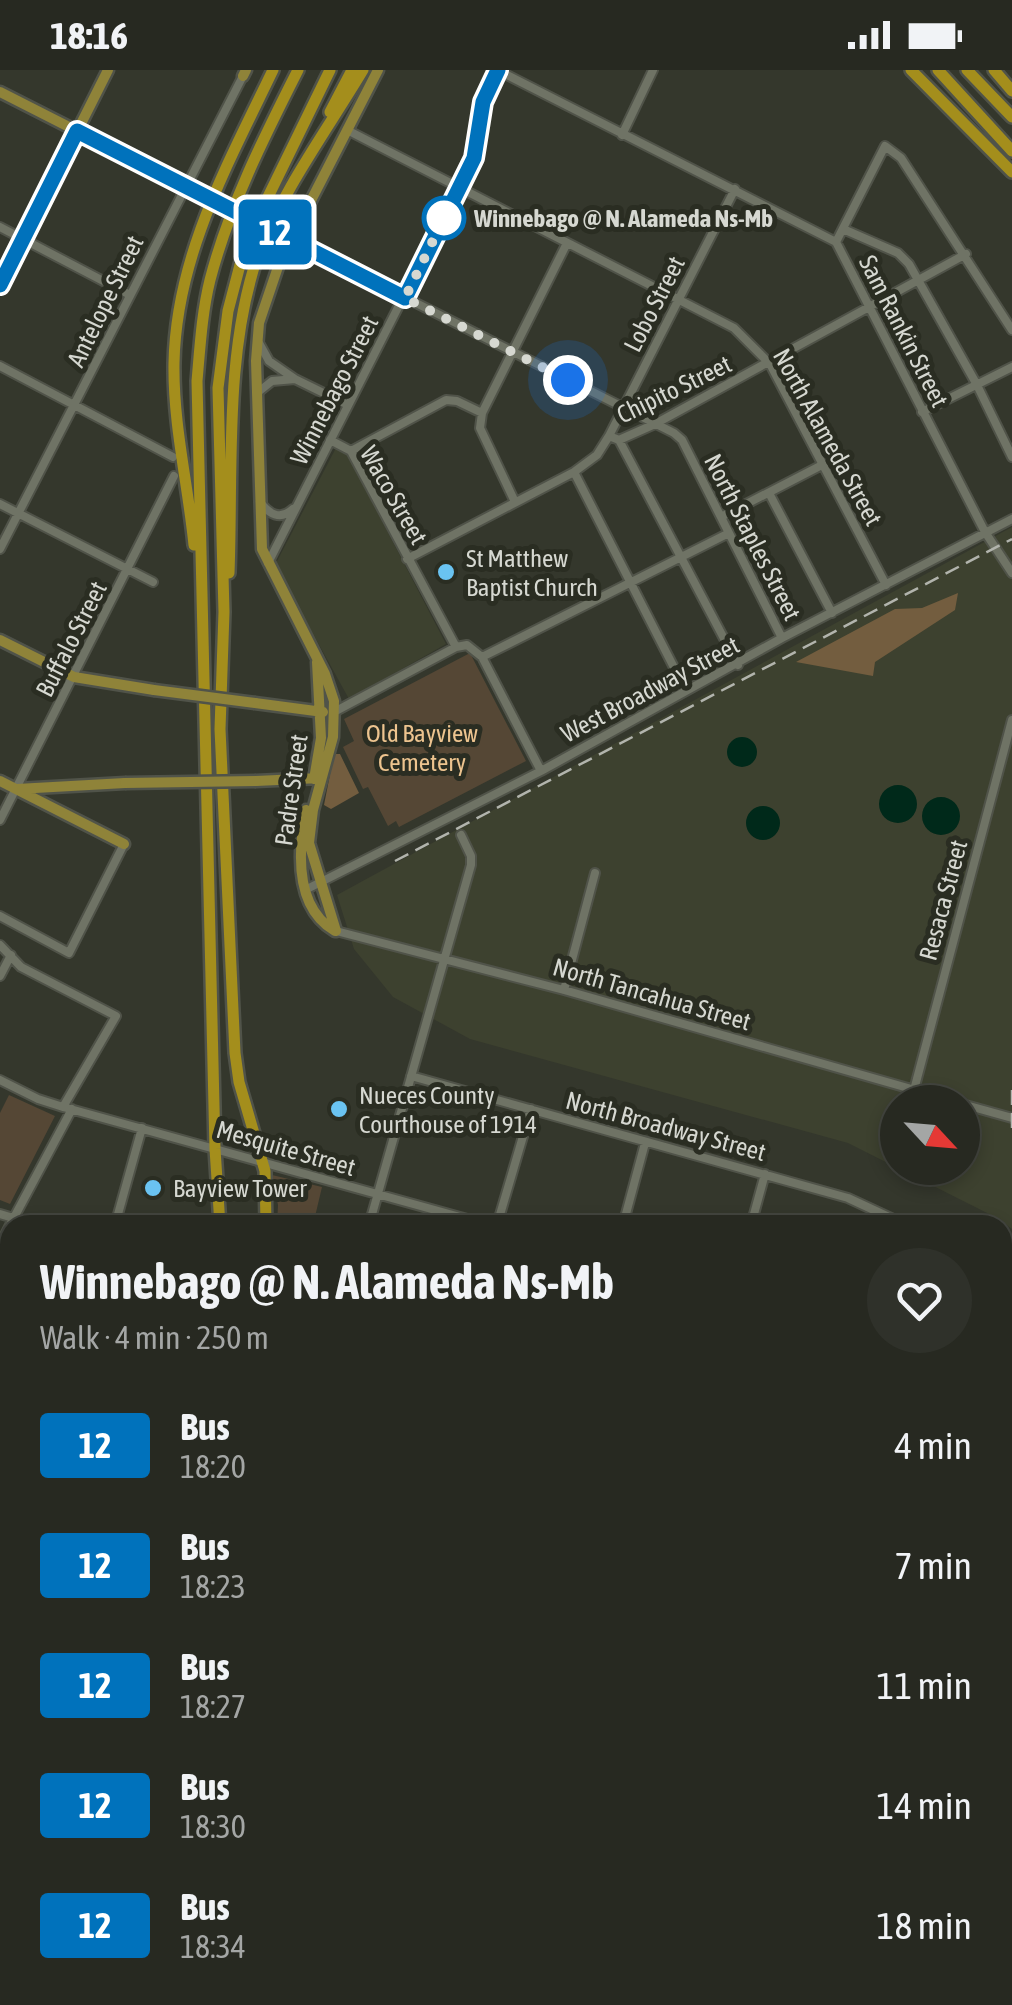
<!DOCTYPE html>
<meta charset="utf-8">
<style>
body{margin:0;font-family:"Asap Condensed",sans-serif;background:#2f312a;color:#f1f3f6;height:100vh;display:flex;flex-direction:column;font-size:38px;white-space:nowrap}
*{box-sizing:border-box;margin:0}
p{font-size:32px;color:#a4a6a5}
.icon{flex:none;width:55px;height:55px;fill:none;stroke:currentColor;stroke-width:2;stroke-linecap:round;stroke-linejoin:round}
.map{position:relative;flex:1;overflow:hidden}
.sheet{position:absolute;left:0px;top:1145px;width:1012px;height:790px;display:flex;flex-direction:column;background:#272921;border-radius:30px 30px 0 0;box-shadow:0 5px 15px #0003,0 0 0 2px #43453f}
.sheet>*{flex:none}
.badge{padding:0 20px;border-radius:8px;font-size:35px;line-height:65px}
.needle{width:65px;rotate:116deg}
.fabs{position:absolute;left:880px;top:1015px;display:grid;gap:20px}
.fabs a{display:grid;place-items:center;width:100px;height:100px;border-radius:50%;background:#272921;box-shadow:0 5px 15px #0003,0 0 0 2px #43453f;font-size:50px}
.you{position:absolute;width:50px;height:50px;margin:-25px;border:8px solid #fff;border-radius:50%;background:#1a73e8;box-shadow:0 0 0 15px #1a73e833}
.map>.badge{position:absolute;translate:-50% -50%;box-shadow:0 0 0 5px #fff}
.round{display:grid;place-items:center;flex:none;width:105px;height:105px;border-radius:52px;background:#2f312a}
.head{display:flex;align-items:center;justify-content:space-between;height:170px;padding:0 40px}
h1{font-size:48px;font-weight:700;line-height:75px}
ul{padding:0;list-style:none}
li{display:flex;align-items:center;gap:30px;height:120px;padding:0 40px}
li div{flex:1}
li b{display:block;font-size:38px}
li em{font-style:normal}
li .badge{min-width:110px;font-weight:700;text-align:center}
.status{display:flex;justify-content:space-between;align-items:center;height:70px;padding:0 50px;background:#272921;direction:ltr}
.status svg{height:28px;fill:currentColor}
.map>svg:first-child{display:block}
.built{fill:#3d412f;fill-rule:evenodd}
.green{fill:#554735}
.forest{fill:#735d3f}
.water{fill:#00291a}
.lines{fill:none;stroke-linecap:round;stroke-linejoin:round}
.minor-casing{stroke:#505349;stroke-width:12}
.major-casing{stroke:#505349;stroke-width:15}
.highway-casing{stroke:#505349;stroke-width:16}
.minor{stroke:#6f7365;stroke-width:8}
.major{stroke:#8f8339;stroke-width:10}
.highway{stroke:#a48e1c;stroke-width:11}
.rail{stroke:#b2b4ad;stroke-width:2.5;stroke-dasharray:15 8;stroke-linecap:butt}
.major-bridge-casing{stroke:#505349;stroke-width:15;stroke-linecap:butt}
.major-bridge{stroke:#8f8339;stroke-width:10}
.line-casing{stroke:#fff;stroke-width:22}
.line{stroke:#0072bc;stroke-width:15}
.walk{stroke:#d6d8d1;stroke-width:10;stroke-dasharray:0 18}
.stop-dot{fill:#fff;stroke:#0072bc;stroke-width:5}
.poi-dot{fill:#6ac3f1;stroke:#2a2d22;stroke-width:4}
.labels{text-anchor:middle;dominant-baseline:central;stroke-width:10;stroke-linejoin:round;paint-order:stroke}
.stop-label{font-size:25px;font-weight:bold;fill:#d6d8d1;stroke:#2a2d22;text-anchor:start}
.street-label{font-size:25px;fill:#d6d8d1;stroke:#2a2d22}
.poi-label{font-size:25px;fill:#d6d8d1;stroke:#2a2d22;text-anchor:start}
.park-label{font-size:25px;fill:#edc48f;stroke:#2a2d22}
</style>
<div class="status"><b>18:16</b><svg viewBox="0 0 49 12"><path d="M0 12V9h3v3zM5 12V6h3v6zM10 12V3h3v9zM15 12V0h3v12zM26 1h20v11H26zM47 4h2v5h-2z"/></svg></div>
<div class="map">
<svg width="1012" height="1935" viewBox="0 0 1012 1935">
<rect width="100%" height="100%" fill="#34372c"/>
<path class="built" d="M 337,376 L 346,382 L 446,574 L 349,629 L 275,495 Z
M 1012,457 L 1012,1159 L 997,1148 L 848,1073 L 470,969 L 393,927 L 354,879 L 337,825 ZM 898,1032 L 962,1032 L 962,1098 L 898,1098 Z"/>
<path class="green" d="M 470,583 L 526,691 L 399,757 L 396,751 L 388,756 L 368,717 L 363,719 L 343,677 L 354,671 L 344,649 Z
M 9,1025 L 55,1046 L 10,1134 L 0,1130 L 0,1043 Z
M 272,1105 L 322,1117 L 313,1155 L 277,1155 L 278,1135 Z"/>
<path class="forest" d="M 958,523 L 955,540 L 875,592 L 873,606 L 796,592 L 895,539 L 922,538 Z
M 334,684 L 340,684 L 359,723 L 331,739 L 324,735 Z"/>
<path class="water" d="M727 682a15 15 0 1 1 30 0a15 15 0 1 1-30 0Z
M879 734a19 19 0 1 1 38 0a19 19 0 1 1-38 0Z
M922 746a19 19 0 1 1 38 0a19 19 0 1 1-38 0Z
M746 753a17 17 0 1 1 34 0a17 17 0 1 1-34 0Z
M 0,1480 L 10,1483 L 10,1925 L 1002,1925 L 1003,1799 L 1012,1802 L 1012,1935 L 0,1935 Z"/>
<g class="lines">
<defs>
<path id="minor" d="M 497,0 L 836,172 L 985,462 L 1012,503
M 347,60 L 734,258 L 770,294 L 886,515
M 622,65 L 653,0
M 0,157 L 130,225
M 843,159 L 898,183 L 909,194 L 977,315 L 1012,387
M 291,170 L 674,363 L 682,370 L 782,568
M 836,172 L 885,76 L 901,88 L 1012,260
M 0,296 L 173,387
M 295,309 L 348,335
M 257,323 L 272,311 L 295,309 L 269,291 L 259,273
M 922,342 L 1012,297
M 482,343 L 480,358 L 515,432
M 609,366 L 735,119
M 330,370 L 351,381 L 456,577
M 619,370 L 738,595
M 351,381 L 446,330 L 457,331 L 482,343 L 567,173
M 574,402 L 686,621
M 769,423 L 832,543
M 260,432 C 269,444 280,451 293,439
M 0,434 L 153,512
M 721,447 L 822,395
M 0,479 L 244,4
M 407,489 L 574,402 L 597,385 L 609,366 L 619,370 L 655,354 L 966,184
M 268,493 L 474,88 L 483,31 L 498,0
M 482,587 L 729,463
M 334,642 L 456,577 L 467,575 L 482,587 L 541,701
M 0,750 L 174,406
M 305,820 L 541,701 L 782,568 L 1012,449
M 0,846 L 69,883 L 124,774
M 336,861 L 564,920 L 957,1032
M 0,875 L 21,897 L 116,946 L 63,1037
M 0,906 L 11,885
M 564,920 L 595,803
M 411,1006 L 848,1128 L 906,1155
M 0,1010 L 38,1029 L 63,1037 L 489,1155
M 914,1020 L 1012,650
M 962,1034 L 1012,1048
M 0,1144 L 37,1155
M 10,1155 L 72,1039
M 115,1155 L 142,1058
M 369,1155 L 471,795 L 471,786 L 461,765
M 497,1155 L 531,1039
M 623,1155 L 645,1073
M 751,1155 L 765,1104
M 0,1175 L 10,1155
M 1002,1203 L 1012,1209
M 1002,1298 L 1012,1300
M 1002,1424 L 1012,1426
M 1002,1724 L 1002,1725"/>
<path id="major" d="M 243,6 L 246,0
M 0,22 L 195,121
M 0,215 L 108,0
M 0,570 L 74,607 L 154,620
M 255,633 L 323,642
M 314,709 L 321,668 L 317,592
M 0,711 L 124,774
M 256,711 L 320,708
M 17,719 L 125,713
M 306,740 C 298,781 294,837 335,861
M 336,861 L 309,773 L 313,740 L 333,667 L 334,631 L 325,604 L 262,479 L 256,291 L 259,253 L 280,191 L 378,0
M 0,1275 L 10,1278
M 0,1416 L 10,1418
M 0,1456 L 10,1459"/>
<path id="highway" d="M 911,0 L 1012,102
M 938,0 L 1012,81
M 967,0 L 1012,47
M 994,0 L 1012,21
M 330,42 L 352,0
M 194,475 C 188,414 173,355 174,293 C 176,186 228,94 273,0
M 229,503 C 233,400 224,283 258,185 C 280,124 329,57 363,0
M 220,1155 L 215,1079 L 197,311 C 200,277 202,242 210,210 C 229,137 264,67 298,0
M 266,1155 L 265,1101 L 239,1012 L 235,983 L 220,659 L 224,542 L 218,318 L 228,241 L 246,172 L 330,0"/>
</defs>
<use href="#minor" class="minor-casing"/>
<use href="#major" class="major-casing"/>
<use href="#highway" class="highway-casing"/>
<use href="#minor" class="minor"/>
<use href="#major" class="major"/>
<use href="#highway" class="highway"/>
<path class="rail" d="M 395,791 L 1012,469
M 1012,1020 L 1012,1060"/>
<defs>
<path id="major-bridge" d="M 195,121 L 283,166
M 154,620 L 255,633
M 125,713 L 256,711"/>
</defs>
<use href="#major-bridge" class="major-bridge-casing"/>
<use href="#major-bridge" class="major-bridge"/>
</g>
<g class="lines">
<defs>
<path id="line" d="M 0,215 L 77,61 L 405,228 L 474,88 L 483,32 L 498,0"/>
</defs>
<use href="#line" class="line-casing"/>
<use href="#line" class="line"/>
<path class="walk" d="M 444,148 L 446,144 L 405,228 L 568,310"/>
</g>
<circle class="stop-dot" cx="444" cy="148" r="20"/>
<g class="poi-dot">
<circle cx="446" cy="502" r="10"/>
<circle cx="339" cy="1039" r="10"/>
<circle cx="153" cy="1118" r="10"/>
</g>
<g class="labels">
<g class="stop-label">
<text x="474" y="148">Winnebago @ N. Alameda Ns-Mb</text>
</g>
<g class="street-label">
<text transform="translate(105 231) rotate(-64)">Antelope Street</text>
<text transform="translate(654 234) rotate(-63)">Lobo Street</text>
<text transform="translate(904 261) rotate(63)">Sam Rankin Street</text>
<text transform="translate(674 319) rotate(-26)">Chipito Street</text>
<text transform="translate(334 320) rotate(-63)">Winnebago Street</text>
<text transform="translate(828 367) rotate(61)">North Alameda Street</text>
<text transform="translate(394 425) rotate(60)">Waco Street</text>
<text transform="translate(753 467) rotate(63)">North Staples Street</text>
<text transform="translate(71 569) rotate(-63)">Buffalo Street</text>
<text transform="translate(650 619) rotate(-28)">West Broadway Street</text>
<text transform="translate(291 720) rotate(-82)">Padre Street</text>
<text transform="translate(943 830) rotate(-75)">Resaca Street</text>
<text transform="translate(652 924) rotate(16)">North Tancahua Street</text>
<text transform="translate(666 1056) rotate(15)">North Broadway Street</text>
<text transform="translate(286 1078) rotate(16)">Mesquite Street</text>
</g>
<g class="poi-label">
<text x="466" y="488">St Matthew<tspan x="466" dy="29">Baptist Church</tspan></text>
<text x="359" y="1025">Nueces County<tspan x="359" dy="29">Courthouse of 1914</tspan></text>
<text x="173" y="1118">Bayview Tower</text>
</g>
<g class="park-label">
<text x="422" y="663">Old Bayview<tspan x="422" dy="29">Cemetery</tspan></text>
</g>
</g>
</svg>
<div class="fabs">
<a><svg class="needle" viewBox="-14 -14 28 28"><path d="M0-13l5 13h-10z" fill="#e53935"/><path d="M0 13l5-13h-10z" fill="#a4a6a5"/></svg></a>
</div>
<div class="you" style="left:568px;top:310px"></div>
<b class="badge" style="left:275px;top:162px;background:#0072bc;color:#fff">12</b>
<section class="sheet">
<div class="head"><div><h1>Winnebago @ N. Alameda Ns-Mb</h1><p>Walk · 4 min · 250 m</p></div><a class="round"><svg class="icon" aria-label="heart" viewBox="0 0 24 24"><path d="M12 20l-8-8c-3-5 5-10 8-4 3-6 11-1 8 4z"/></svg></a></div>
<ul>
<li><span class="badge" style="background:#0072bc;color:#fff">12</span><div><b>Bus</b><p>18:20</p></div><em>4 min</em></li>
<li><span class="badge" style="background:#0072bc;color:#fff">12</span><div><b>Bus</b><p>18:23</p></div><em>7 min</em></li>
<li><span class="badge" style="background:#0072bc;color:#fff">12</span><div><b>Bus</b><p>18:27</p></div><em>11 min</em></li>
<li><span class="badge" style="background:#0072bc;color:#fff">12</span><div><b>Bus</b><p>18:30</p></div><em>14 min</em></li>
<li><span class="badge" style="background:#0072bc;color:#fff">12</span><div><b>Bus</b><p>18:34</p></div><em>18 min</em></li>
</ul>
</section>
</div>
